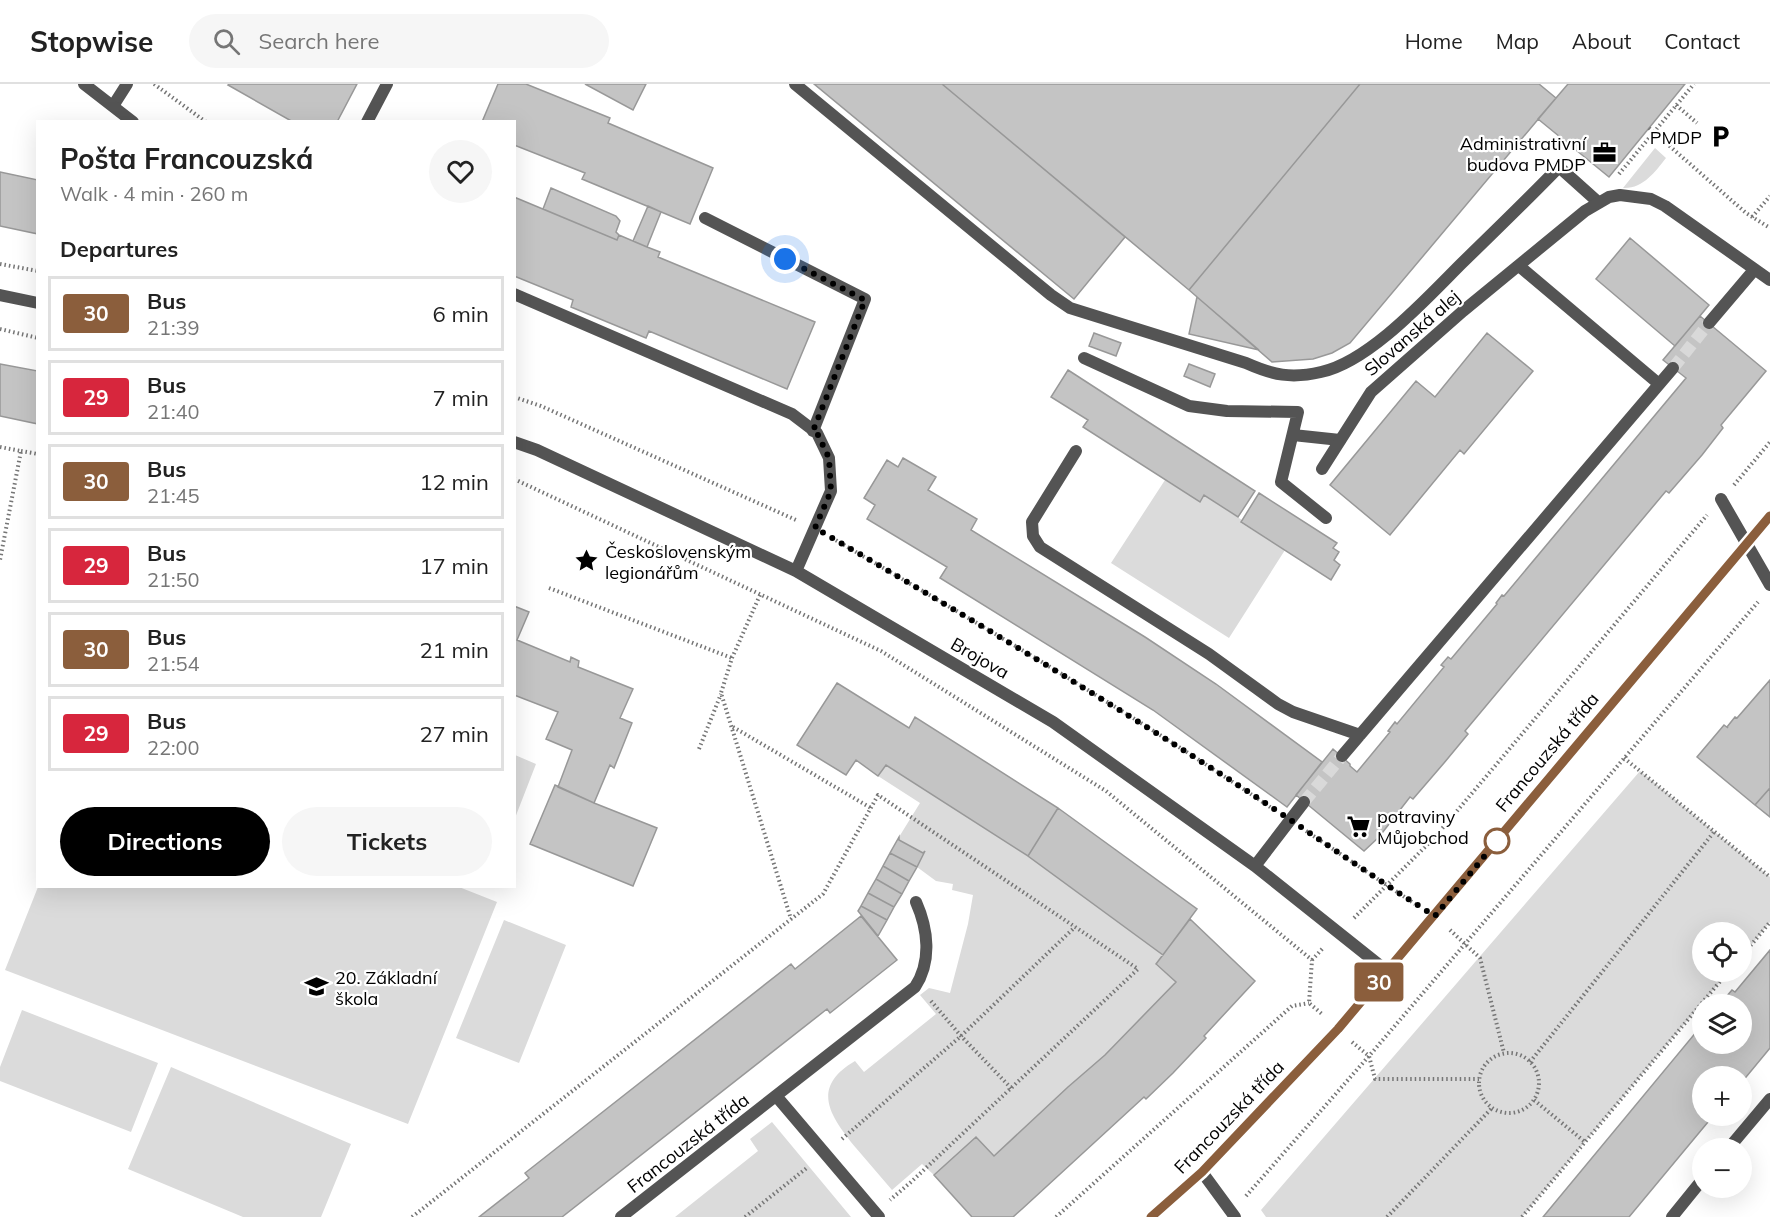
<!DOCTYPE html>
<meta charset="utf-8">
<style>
body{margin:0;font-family:Mulish,sans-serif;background:#f6f6f6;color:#222;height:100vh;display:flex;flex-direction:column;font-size:22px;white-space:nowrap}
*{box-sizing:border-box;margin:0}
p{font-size:20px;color:#767676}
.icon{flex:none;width:33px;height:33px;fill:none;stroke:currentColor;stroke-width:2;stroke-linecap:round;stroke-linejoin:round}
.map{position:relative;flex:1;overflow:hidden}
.details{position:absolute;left:36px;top:36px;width:480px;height:768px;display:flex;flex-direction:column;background:#fff;border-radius:0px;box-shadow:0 6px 24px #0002}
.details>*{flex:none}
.badge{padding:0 12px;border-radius:4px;font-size:21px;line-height:39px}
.buttons{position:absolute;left:1692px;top:838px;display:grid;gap:12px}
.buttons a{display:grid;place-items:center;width:60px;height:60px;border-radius:50%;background:#fff;box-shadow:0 6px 24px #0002;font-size:30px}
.you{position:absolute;width:30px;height:30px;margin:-15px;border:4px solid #fff;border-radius:50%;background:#1a73e8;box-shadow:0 0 0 9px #1a73e833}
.map>.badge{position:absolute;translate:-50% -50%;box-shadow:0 0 0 3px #fff}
h2{padding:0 24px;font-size:22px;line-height:54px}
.round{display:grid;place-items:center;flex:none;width:63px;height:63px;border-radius:32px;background:#f6f6f6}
.summary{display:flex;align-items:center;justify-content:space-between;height:102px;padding:0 24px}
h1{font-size:28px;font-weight:700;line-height:45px}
.action{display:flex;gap:12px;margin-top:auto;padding:12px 24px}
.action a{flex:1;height:69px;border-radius:36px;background:#000;color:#fff;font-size:24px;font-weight:700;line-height:69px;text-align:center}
.action a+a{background:#f6f6f6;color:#222}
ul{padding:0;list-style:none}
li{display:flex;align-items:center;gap:18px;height:75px;margin:0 12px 9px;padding:0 12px;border:3px solid #e0e0e0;border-radius:0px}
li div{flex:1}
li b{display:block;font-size:22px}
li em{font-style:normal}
li .badge{min-width:66px;font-weight:700;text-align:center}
header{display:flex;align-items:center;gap:36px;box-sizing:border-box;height:84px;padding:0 30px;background:#fff;border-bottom:2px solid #e0e0e0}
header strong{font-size:28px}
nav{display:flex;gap:33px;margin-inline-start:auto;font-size:21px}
.search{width:420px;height:54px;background:#f6f6f6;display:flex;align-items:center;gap:15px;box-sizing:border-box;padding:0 21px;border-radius:33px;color:#767676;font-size:22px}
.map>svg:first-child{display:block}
.green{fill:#dbdbdb}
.building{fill:#c4c4c4;stroke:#989898;stroke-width:1.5}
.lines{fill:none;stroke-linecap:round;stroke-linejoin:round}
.street-tunnel{stroke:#d9d9d9;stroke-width:12;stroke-dasharray:12 6;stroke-linecap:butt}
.path{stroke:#767676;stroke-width:4;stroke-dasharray:1.5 3;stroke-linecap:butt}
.lane{stroke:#545454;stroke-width:12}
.street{stroke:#545454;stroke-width:12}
.secondary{stroke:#212121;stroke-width:12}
.line-casing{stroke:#fff;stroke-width:14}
.line{stroke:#8b5e3c;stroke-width:9}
.walk{stroke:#000;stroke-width:6;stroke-dasharray:0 10.8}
.stop-dot{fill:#fff;stroke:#8b5e3c;stroke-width:3}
.labels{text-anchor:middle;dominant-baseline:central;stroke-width:4.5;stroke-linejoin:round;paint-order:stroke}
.poi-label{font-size:18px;fill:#000;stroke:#fff;text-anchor:start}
.street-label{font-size:18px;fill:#000;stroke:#fff}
</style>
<header>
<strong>Stopwise</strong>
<div class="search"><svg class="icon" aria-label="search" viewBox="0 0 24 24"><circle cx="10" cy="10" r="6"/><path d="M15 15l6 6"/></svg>Search here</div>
<nav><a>Home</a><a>Map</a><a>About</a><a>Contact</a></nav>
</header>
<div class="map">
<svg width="1770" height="1133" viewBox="0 0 1770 1133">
<rect width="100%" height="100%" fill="#fff"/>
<path class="green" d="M 1655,64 L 1666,74 C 1655,88 1643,105 1623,104 Z
M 1165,396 L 1199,417 L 1204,411 L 1242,436 L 1241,439 L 1285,466 L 1229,554 L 1111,479 Z
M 515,671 L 536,680 L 515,734 Z
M 886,681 L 1028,772 L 1163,871 L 1156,881 L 1176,898 L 1105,971 L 1068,1003 L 994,1072 L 976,1053 L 934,1091 L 922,1080 L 892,1106 C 880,1092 868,1078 856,1064 C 831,1033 809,1004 855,977 L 864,988 L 936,930 L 920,911 L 929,904 L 950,909 L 968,840 L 973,811 L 952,806 L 953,800 L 936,797 L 917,783 L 925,767 L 923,769 L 899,756 L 899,753 L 920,719 L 878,692 Z
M 1640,687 L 1770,793 L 1770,838 L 1742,872 L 1742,849 L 1702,849 L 1702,888 L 1728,888 L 1522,1133 L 1266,1133 L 1261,1126 Z
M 459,803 L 497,818 L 408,1040 L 5,886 L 38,803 Z
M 504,836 L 566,861 L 519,979 L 456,954 Z
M 22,926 L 158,979 L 131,1048 L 0,997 L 0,983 Z
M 171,983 L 351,1060 L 321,1133 L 243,1133 L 128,1085 Z
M 772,1038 L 851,1133 L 675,1133 L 758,1067 L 750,1055 Z"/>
<path class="building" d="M 229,0 L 357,0 L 337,38 L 293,38 L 228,1 Z
M 498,0 L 526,0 L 610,34 L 608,39 L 713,84 L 690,140 L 582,95 L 585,89 L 514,61 L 514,38 L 482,38 Z
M 585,0 L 646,0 L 633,26 Z
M 814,0 L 942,0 L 1125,153 L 1074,215 Z
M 942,0 L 1360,0 L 1189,206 Z
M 1360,0 L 1539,0 L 1556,14 L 1350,259 L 1332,269 L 1313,275 L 1272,278 L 1189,206 Z
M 1568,0 L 1685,0 L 1609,93 L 1538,35 Z
M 0,88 L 38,96 L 38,150 L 0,142 Z
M 551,104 L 616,132 L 620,137 L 616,148 L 619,151 L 617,156 L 543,125 Z
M 514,113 L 617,156 L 619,151 L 647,163 L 660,168 L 658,173 L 815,238 L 787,305 L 649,247 L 646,254 L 571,223 L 573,216 L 514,192 Z
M 648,122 L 661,128 L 647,163 L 633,157 Z
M 1630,154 L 1709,221 L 1675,262 L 1596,195 Z
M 1197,213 L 1259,266 L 1189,250 Z
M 1700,232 L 1766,287 L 1721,341 L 1723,344 L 1702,371 L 1669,409 L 1666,407 L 1465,647 L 1468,650 L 1444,679 L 1413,715 L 1410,713 L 1379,753 L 1364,767 L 1296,711 L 1333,665 L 1350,680 L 1350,682 L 1357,688 L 1390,648 L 1388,647 L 1395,638 L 1397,640 L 1444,583 L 1441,581 L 1448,573 L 1451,575 L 1497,520 L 1496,519 L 1502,511 L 1504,512 L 1686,294 L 1663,276 Z
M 1094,249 L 1121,259 L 1116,272 L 1089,262 Z
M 1487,249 L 1533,287 L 1464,370 L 1460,366 L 1390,451 L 1330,401 L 1416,297 L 1435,313 Z
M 0,280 L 38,287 L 38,340 L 0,332 Z
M 1189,280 L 1215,290 L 1210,303 L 1184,292 Z
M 1068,286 L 1255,407 L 1238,433 L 1204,411 L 1200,418 L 1083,343 L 1088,336 L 1051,313 Z
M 903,374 L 936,393 L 928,406 L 977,435 L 971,446 L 1145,553 L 1216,600 L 1322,678 L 1287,723 L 1153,626 L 940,494 L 947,483 L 867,435 L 875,421 L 864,414 L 887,376 L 898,383 Z
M 1259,409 L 1337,459 L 1333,464 L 1339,468 L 1334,476 L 1340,481 L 1331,496 L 1241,438 Z
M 514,522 L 529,528 L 517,556 L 570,578 L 571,573 L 579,577 L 578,583 L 633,605 L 620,634 L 632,639 L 614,684 L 610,681 L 594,719 L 558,703 L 572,666 L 546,655 L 558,628 L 514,611 Z
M 1770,596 L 1770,704 L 1755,721 L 1697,673 L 1724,641 L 1728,644 L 1727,643 L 1735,633 L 1737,634 Z
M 837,599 L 909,644 L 915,633 L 1058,724 L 1028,772 L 886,681 L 878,692 L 856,676 L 846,691 L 797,661 Z
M 555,701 L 594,719 L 657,744 L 633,802 L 530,760 Z
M 1770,704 L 1770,733 L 1755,721 Z
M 1058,724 L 1197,825 L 1163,871 L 1028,772 Z
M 899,753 L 899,756 L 923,769 L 925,767 L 917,783 L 890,769 Z
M 890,769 L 917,783 L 909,797 L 883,782 Z
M 883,782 L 909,797 L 902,810 L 876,795 Z
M 876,795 L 902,810 L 894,823 L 868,809 Z
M 868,809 L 894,823 L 887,836 L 861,822 Z
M 861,822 L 887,836 L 878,852 L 858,827 Z
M 861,832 L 897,876 L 830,929 L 827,925 L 562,1133 L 479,1133 L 529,1094 L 525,1089 L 791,880 L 795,885 Z
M 1190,835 L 1255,897 L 1204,952 L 1206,954 L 1173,989 L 1146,1015 L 1144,1013 L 1022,1125 L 1013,1133 L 972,1133 L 934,1091 L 976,1053 L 994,1072 L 1068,1003 L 1105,971 L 1176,898 L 1156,880 Z
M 1770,866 L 1770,964 L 1742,998 L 1742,993 L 1702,993 L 1702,1032 L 1713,1032 L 1629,1133 L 1543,1133 L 1702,941 L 1702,960 L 1742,960 L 1742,921 L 1719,921 L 1732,906 L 1735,908 Z"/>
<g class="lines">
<path class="street-tunnel" d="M 1673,284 L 1709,239
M 1304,718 L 1342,672"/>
<path class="path" d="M 154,0 L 206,38
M 1676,21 L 1697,39
M 1649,44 L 1746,129 L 1770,144
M 1619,90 L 1694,0
M 1752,133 L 1770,112
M 0,180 L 38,187
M 0,245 L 38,254
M 514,313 L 541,322 L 796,436
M 0,363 L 21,367 L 0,476
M 21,367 L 38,370
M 514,395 L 881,567 L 1106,707 L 1312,876 L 1309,919 L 1322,930
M 1734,401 L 1770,358
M 832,454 C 981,541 1130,628 1273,725
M 549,504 L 732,574
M 760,511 L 732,574 L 721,609 L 791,835
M 733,643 L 871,724
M 699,665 L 721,610
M 1624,674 L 1770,793
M 1306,747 L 1415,820
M 1354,834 L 1435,753 L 1707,431
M 1450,846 L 1480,874 L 1504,969
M 1742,872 L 1770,838
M 1312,876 L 1323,864
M 931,917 L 961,952 L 1012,1005
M 1352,958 L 1369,972 L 1375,995 L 1479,995
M1479 999a30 30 0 1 1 60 0a30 30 0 1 1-60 0Z
M 1530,978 L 1714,748
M 1534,1016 L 1585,1058
M 842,1055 L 961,952 L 1075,843
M 1246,1112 L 1369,972 L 1758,518
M 412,1133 L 823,810 L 878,711 L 1138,885 L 911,1098 L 890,1116
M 745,1133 L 808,1083
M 1056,1133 L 1292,922 L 1309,919
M 1387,1133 L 1492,1024
M 1522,1133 L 1728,888"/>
<path class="lane" d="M 795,0 L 1051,211 L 1070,224 L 1246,279 C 1273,291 1291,295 1321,288 C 1369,278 1427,214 1461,180 C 1494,148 1527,116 1559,83 L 1598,118
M 113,22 L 127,0
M 705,134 L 865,215 L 813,347
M 1084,274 L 1189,322 L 1227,327 L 1298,328 L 1281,398 L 1326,434
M 1293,351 L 1340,356
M 1770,500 L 1721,415 L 1770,501"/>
<path class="street" d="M 84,0 L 133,38
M 367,38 L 387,0
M 1519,182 L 1659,300
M 514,210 L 792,330 L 817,349 L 829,374 L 831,407 L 796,487
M 0,211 L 38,219
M 1709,239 L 1754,186
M 514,358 L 537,366 L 796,487 L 1053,638 L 1255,782 L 1388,888
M 1076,367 L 1032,438 L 1033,452 L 1040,463 L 1209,570 L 1278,620 L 1293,628 L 1360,651
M 1322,385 L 1371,308 L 1463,227 L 1585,127 L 1609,113 L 1620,111 L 1651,115 L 1665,122 L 1770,196
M 1342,672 L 1673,284
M 1255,782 L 1304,718
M 777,1013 L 879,1133
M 1728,1065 L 1770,1015
M 1202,1088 L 1235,1133
M 621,1133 L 915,903 C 932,877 928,845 916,818
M 1672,1133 L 1702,1096"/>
<path class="secondary" d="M 1151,1133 L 1202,1088 L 1338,945 L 1770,432"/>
</g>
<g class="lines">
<defs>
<path id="line" d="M 1151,1133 L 1202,1088 L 1338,945 L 1770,432"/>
</defs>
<use href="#line" class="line-casing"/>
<use href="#line" class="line"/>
<path class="walk" d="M 785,175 L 865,216 L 813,347 L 817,349 L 829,374 L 831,407 L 815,444 C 951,523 1087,604 1219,689 C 1292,735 1361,786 1435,832 L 1502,751 L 1497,757"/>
</g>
<defs>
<symbol id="parking-bare" viewBox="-9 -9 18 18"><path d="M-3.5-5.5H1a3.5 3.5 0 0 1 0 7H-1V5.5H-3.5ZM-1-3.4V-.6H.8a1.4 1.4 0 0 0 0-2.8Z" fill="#000" stroke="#fff" stroke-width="2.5" paint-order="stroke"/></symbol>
<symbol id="office-bare" viewBox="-9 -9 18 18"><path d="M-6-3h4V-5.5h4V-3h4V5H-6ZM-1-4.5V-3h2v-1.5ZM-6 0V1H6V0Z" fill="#000" stroke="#fff" stroke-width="2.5" paint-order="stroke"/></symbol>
<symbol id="sight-bare" viewBox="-9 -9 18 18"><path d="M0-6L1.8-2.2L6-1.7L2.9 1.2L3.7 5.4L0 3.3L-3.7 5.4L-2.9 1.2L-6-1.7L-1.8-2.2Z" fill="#000" stroke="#fff" stroke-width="2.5" paint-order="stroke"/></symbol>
<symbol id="supermarket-bare" viewBox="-9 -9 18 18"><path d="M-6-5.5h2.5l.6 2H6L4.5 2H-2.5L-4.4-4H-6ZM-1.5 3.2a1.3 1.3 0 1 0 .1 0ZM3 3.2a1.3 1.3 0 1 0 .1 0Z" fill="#000" stroke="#fff" stroke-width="2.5" paint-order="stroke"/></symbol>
<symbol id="school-bare" viewBox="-9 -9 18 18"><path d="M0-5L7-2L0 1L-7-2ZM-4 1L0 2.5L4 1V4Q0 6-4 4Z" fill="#000" stroke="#fff" stroke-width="2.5" paint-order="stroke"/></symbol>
</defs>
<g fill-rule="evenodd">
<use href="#parking-bare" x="1704" y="36" width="33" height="33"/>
<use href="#office-bare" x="1588" y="52" width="33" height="33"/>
<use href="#sight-bare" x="570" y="460" width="33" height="33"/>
<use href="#supermarket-bare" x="1342" y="726" width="33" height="33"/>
<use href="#school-bare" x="300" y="886" width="33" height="33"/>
</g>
<circle class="stop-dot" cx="1497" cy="757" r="12"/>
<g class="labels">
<g class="poi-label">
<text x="1702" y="53" text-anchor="end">PMDP</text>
<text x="1586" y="59" text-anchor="end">Administrativní<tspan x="1586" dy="21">budova PMDP</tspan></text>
<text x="605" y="467">Československým<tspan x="605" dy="21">legionářům</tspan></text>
<text x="1377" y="732">potraviny<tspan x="1377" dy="21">Můjobchod</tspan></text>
<text x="335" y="893">20. Základní<tspan x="335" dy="21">škola</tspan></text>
</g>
<g class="street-label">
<text transform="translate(1412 249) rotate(-41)">Slovanská alej</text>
<text transform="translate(980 574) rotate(30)">Brojova</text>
<text transform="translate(1547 668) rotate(-50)">Francouzská třída</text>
<text transform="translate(1229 1033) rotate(-46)">Francouzská třída</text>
<text transform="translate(688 1059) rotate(-38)">Francouzská třída</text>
</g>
</g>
</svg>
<div class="buttons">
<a><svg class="icon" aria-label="locate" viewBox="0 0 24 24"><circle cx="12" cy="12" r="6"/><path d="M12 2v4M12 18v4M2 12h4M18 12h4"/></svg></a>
<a><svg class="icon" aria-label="layers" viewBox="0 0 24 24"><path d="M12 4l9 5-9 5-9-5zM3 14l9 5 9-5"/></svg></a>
<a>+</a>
<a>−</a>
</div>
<div class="you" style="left:785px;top:175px"></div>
<b class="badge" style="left:1379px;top:898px;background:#8b5e3c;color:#fff">30</b>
<section class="details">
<div class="summary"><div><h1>Pošta Francouzská</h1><p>Walk · 4 min · 260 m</p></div><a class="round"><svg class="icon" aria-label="heart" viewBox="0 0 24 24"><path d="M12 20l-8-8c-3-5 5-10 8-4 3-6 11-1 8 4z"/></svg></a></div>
<h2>Departures</h2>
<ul>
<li><span class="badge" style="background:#8b5e3c;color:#fff">30</span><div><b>Bus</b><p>21:39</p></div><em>6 min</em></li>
<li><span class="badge" style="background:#d7263d;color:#fff">29</span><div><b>Bus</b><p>21:40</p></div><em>7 min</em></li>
<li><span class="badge" style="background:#8b5e3c;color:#fff">30</span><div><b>Bus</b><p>21:45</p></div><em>12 min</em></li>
<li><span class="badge" style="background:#d7263d;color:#fff">29</span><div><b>Bus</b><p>21:50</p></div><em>17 min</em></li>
<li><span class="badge" style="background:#8b5e3c;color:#fff">30</span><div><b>Bus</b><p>21:54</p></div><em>21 min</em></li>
<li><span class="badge" style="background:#d7263d;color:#fff">29</span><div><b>Bus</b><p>22:00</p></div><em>27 min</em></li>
</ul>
<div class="action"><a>Directions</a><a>Tickets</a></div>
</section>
</div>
